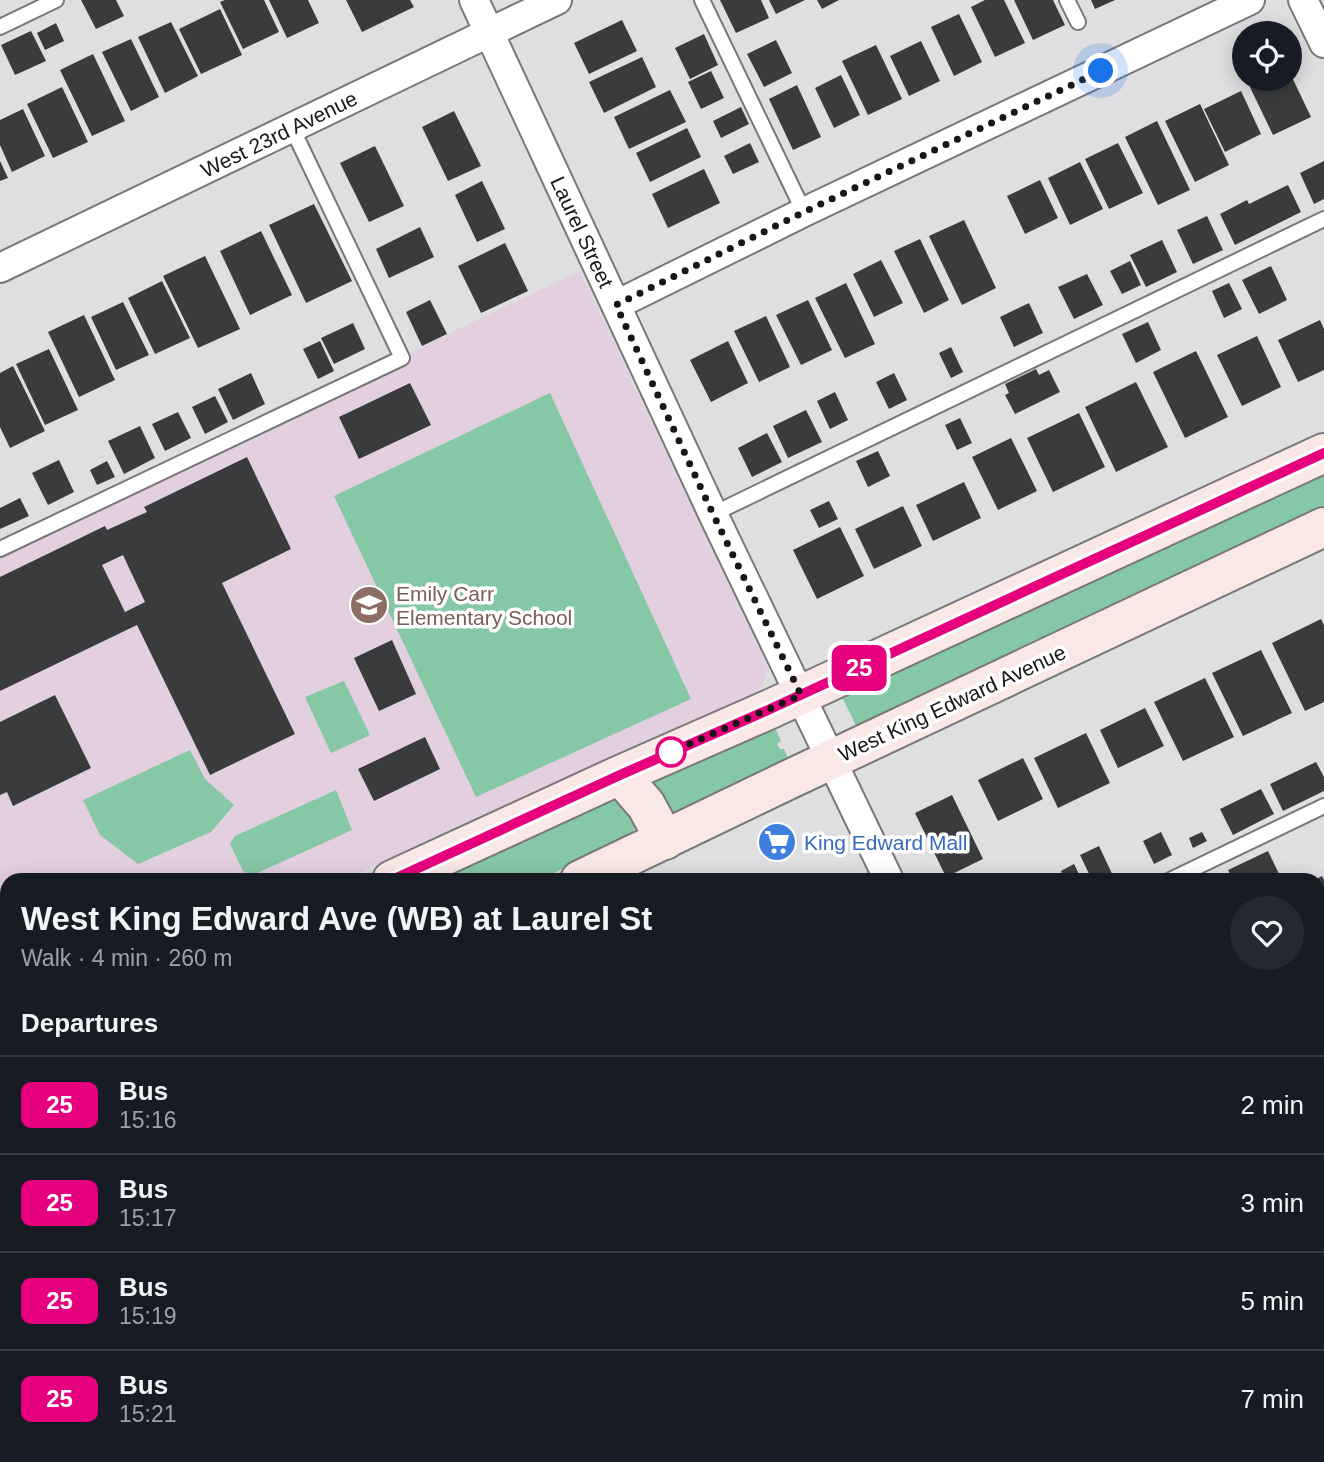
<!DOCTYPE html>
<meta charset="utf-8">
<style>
body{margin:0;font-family:Arial,sans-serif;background:#242831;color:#f1f3f6;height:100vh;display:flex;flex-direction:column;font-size:26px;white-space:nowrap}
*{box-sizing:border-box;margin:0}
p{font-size:23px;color:#9ea1a6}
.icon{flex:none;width:38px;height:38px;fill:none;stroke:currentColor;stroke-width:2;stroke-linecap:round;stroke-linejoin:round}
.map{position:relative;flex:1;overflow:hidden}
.panel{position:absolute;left:0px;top:873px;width:1325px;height:590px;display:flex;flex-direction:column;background:#171b24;border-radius:21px 21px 0 0;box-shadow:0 4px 18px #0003}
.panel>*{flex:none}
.badge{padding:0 14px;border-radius:10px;font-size:24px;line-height:46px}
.tools{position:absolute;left:1232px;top:21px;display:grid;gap:14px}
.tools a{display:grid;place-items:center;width:70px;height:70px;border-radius:50%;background:#171b24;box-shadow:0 4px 18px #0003;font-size:35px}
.you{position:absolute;width:35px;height:35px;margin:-18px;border:5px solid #fff;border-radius:50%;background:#1a73e8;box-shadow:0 0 0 10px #1a73e833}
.map>.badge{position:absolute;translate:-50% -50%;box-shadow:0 0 0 4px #fff}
h2{padding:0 21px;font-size:26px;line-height:63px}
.round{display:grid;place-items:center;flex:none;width:74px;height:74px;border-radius:37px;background:#242831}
.summary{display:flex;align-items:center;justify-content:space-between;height:119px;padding:0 21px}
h1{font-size:33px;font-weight:600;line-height:52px}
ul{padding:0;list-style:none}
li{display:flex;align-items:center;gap:21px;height:98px;padding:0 21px;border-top:2px solid #363941}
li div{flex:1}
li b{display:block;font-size:26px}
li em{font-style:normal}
li .badge{min-width:77px;font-weight:700;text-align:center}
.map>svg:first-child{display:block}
.education{fill:#e2cfdf}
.green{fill:#86c7a5}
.building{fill:#3a3b3c;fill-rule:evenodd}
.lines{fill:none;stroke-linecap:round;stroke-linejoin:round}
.service-casing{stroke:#78787a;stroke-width:18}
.minor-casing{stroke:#78787a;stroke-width:32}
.secondary-casing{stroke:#78787a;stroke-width:42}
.service{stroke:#fff;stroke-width:14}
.minor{stroke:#fff;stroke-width:28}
.secondary{stroke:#fae8e6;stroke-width:38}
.line-casing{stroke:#fff;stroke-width:16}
.line{stroke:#e6007e;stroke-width:10}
.walk{stroke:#171718;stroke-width:7;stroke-dasharray:0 12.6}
.stop-dot{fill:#fff;stroke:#e6007e;stroke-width:3.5}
.labels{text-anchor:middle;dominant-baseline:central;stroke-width:7;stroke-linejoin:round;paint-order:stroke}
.street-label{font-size:21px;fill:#171718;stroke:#fff}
.education-label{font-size:21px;fill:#785e54;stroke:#fff;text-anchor:start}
.shop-label{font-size:21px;fill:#366cbe;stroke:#fff;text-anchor:start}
</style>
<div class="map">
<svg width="1324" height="1462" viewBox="0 0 1324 1462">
<rect width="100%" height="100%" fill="#dfdfe1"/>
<path class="education" d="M 580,271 L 765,661 L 767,669 L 764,681 L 759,690 L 751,695 L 344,880 L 7,880 L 7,985 L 0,971 L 0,549 Z
M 517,1456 L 675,1456 L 678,1462 L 504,1462 Z"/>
<path class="green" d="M 550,393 L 691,699 L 476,797 L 334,496 Z
M 1324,472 L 1324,509 L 857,728 L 843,699 L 876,675 Z
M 344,681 L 370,735 L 331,753 L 305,697 Z
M 776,730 L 781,741 L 777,744 L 780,749 L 784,749 L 789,760 L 674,814 L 671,814 L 646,780 L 740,738 Z
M 190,750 L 205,779 L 234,805 L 211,832 L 138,864 L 100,835 L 83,800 Z
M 336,790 L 352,830 L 253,875 L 243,871 L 230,844 L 235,836 Z
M 614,800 L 626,803 L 636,826 L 629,837 L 539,880 L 424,880 L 603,801 Z
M 1324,1070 L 1324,1462 L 1192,1462 L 1189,1456 L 1318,1456 L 1318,1073 Z"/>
<path class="building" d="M 81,0 L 116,0 L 124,16 L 96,29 Z
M 225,0 L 264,0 L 279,32 L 243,49 L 220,2 Z
M 269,0 L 308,0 L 319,23 L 287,38 Z
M 346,0 L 410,0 L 414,7 L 362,32 Z
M 720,0 L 761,0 L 769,18 L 736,33 Z
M 769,0 L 805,0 L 776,14 Z
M 817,0 L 839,0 L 822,9 Z
M 985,0 L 1004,0 L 1025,43 L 995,57 L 971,7 Z
M 1014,0 L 1053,0 L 1065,25 L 1033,40 Z
M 1091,0 L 1115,0 L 1095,9 Z
M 220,9 L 242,55 L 201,74 L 179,29 Z
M 959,14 L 982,62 L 954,76 L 931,27 Z
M 622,20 L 637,51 L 589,74 L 574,43 Z
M 171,22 L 198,76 L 165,93 L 138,37 Z
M 56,23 L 64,41 L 45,50 L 37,33 Z
M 31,31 L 46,61 L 15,75 L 1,45 Z
M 704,34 L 718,65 L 690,79 L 675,48 Z
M 131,39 L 159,97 L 131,111 L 102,52 Z
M 776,40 L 792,73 L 764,87 L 747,54 Z
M 921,41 L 940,81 L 909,96 L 890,56 Z
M 876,45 L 902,99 L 868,115 L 842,61 Z
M 93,54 L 125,121 L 92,136 L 60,70 Z
M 642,57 L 656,87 L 604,113 L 589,82 Z
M 711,71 L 724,98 L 701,109 L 688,82 Z
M 1290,73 L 1311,117 L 1273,135 L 1248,83 L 1258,79 L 1290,79 Z
M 841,75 L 860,115 L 834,128 L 815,88 Z
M 797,85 L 821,137 L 793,150 L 769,99 Z
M 62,87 L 88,142 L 53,158 L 27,104 Z
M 670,90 L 686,122 L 629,149 L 614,117 Z
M 1241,91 L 1261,134 L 1225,152 L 1204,109 Z
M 1200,104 L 1229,165 L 1195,182 L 1165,121 Z
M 741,107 L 749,124 L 721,138 L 713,121 Z
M 23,109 L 45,156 L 12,172 L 0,145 L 0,120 Z
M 454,111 L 481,166 L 448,181 L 422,127 Z
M 1157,121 L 1190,190 L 1158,205 L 1125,137 Z
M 687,128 L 701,157 L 650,182 L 636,153 Z
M 750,143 L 759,162 L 733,174 L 724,156 Z
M 1118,143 L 1143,193 L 1109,209 L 1085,159 Z
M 375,146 L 404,206 L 369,222 L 340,163 Z
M 0,161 L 8,178 L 0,181 Z
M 1324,161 L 1324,199 L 1314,204 L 1300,173 Z
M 1080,162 L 1103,209 L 1070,225 L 1048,178 Z
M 704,169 L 720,203 L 668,228 L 652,194 Z
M 1040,180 L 1058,218 L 1025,234 L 1007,196 Z
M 482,181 L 505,229 L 477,242 L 455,195 Z
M 1288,185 L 1301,212 L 1235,245 L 1220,214 L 1247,200 L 1249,204 Z
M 314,204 L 352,281 L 306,303 L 269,225 Z
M 1207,216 L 1223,250 L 1193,264 L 1177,230 Z
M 964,220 L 996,288 L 962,305 L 929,236 Z
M 420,227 L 434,257 L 389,278 L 376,249 Z
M 261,231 L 292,295 L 250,315 L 220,251 Z
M 920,239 L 949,300 L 924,313 L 894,251 Z
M 1162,240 L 1177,272 L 1146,287 L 1130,255 Z
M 505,243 L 528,291 L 481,313 L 458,266 Z
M 205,256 L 240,329 L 198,348 L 163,276 Z
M 881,260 L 903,303 L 874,317 L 853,274 Z
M 1130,261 L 1141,285 L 1122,294 L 1110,271 Z
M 1271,266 L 1287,300 L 1259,314 L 1242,280 Z
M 1087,274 L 1103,305 L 1074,319 L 1058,287 Z
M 162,281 L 190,338 L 155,354 L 128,298 Z
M 846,283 L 875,344 L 845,358 L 815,298 Z
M 1229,283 L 1242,309 L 1224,318 L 1212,291 Z
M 430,300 L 447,334 L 422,346 L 406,312 Z
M 808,300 L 832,350 L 801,365 L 776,315 Z
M 123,302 L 149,355 L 116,370 L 91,317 Z
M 1029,303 L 1043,333 L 1014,347 L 1000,317 Z
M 84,315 L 115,380 L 79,397 L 48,332 Z
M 766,316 L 790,367 L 759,382 L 734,331 Z
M 1320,320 L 1324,329 L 1324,370 L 1298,382 L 1278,340 Z
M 1148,322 L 1161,350 L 1136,363 L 1122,334 Z
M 353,323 L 365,349 L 334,364 L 321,338 Z
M 1257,336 L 1281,387 L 1242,406 L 1217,355 Z
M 320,341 L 334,371 L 318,379 L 303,349 Z
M 728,341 L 748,383 L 711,402 L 690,360 Z
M 951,347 L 963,372 L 951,378 L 939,353 Z
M 49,349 L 78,410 L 45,425 L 16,364 Z
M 1196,351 L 1228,417 L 1185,438 L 1153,372 Z
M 13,366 L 45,431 L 10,448 L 0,427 L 0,373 Z
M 1036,369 L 1039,375 L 1049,370 L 1060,392 L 1015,414 L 1005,395 L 1009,393 L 1005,384 Z
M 251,373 L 265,404 L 233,420 L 218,389 Z
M 894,373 L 907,400 L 889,409 L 876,382 Z
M 1136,382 L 1168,447 L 1116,472 L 1085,407 Z
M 410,383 L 431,425 L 359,459 L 339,417 Z
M 835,392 L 848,420 L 830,429 L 817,401 Z
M 215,396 L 228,422 L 205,434 L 192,407 Z
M 806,410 L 822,442 L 788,458 L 773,426 Z
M 178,412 L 191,438 L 165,451 L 152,424 Z
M 1079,413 L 1105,467 L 1053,492 L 1027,438 Z
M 960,418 L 972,443 L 957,450 L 945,425 Z
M 140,426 L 155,458 L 124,474 L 108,441 Z
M 767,433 L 782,462 L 752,477 L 738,448 Z
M 1011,438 L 1037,491 L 998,510 L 972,457 Z
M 878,451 L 890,476 L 868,487 L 856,461 Z
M 247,457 L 291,549 L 222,583 L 295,734 L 210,775 L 137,625 L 0,691 L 0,577 L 105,526 L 107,530 L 147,512 L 144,507 ZM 123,555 L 145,602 L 125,612 L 102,565 Z
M 59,460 L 74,492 L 48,505 L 32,473 Z
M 107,461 L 115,477 L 97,485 L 90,470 Z
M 964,482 L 981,518 L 933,541 L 916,505 Z
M 20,498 L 29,516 L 0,529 L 0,508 Z
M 829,501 L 838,519 L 819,528 L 810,510 Z
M 903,506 L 922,546 L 874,569 L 855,529 Z
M 840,527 L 864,576 L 817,599 L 793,550 Z
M 1321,619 L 1324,625 L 1324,702 L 1305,711 L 1272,643 Z
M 392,640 L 416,694 L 379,711 L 354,658 Z
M 1261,650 L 1292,713 L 1243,736 L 1212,673 Z
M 1205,678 L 1234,737 L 1183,761 L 1154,702 Z
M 55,695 L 91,768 L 13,806 L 7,792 L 0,795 L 0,722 Z
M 1145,708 L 1164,746 L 1118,768 L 1100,730 Z
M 1086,733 L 1110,783 L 1058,808 L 1034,758 Z
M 425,737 L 440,769 L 374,801 L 358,769 Z
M 1023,758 L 1043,799 L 998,821 L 978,780 Z
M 1316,762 L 1324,777 L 1324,791 L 1283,811 L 1270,784 Z
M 1261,789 L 1274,814 L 1233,835 L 1220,809 Z
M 952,795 L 983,859 L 946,877 L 915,813 Z
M 1161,832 L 1172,855 L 1154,864 L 1143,841 Z
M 1202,832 L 1207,841 L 1193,848 L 1189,838 Z
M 1099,846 L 1115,880 L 1092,880 L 1080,855 Z
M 1268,851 L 1282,880 L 1233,880 L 1228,870 Z
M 1074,864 L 1082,880 L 1065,880 L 1061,871 Z
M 1322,876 L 1324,880 L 1324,958 L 1318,945 L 1318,878 Z
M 0,1315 L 7,1330 L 7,1340 L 0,1343 Z
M 7,1354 L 7,1412 L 0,1416 L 0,1358 Z
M 7,1427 L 7,1456 L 75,1456 L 63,1462 L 8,1462 L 0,1447 L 0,1430 Z
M 858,1456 L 1001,1456 L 1004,1462 L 846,1462 Z
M 1061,1456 L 1097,1456 L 1100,1462 L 1064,1462 Z
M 1247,1456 L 1299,1456 L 1302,1462 L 1250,1462 Z"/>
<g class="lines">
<defs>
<path id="service" d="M 702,0 L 804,212
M 1067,0 L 1078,22
M 0,27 L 56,0
M 713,514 L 1324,219
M 0,549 L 402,358 L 292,128
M 1170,880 L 1324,806
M 344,1456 L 351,1462"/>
<path id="minor" d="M 474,0 L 713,514 L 889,880
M 1303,0 L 1324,43
M 0,268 L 557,0
M 616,305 L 804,212 L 1250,0
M 1318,1058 L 1324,1055
M 1161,1456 L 1164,1462
M 472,1462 L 485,1456"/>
<path id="secondary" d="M 620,775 L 646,805 L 665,840
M 392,880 L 620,775 L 768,710 L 1324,453
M 580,880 L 790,779 L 1324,527
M 0,1067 L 7,1081
M 0,1158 L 7,1155
M 154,1456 L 157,1462
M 208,1456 L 211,1462"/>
</defs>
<use href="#service" class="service-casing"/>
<use href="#minor" class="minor-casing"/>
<use href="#secondary" class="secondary-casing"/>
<use href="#service" class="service"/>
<use href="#minor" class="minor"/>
<use href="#secondary" class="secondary"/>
</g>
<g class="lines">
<defs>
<path id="line" d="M 392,880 L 620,775 L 768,710 L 1324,453"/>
</defs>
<use href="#line" class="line-casing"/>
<use href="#line" class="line"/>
<path class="walk" d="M 671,752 L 669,753 L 801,695 L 713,514 L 616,305 L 804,212 L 1101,71"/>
</g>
<defs>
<symbol id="school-disc" viewBox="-11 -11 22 22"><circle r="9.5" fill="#8d6e63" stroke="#fff"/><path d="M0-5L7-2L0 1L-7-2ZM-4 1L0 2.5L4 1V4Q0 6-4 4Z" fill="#fff"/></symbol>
<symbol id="supermarket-disc" viewBox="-11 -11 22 22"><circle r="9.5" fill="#3f7fe0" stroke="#fff"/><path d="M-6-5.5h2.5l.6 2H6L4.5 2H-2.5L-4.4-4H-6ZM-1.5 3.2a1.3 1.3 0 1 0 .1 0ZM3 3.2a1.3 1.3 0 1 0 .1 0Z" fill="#fff"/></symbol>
</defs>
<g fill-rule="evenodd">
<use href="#school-disc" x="347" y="583" width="44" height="44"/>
<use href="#supermarket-disc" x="755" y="820" width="44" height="44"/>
</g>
<circle class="stop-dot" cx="671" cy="752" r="14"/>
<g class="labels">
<g class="street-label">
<text transform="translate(279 134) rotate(-26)">West 23rd Avenue</text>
<text transform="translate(582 232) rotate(65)">Laurel Street</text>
<text transform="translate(952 703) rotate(-25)">West King Edward Avenue</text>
</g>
<g class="education-label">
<text x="396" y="593">Emily Carr<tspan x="396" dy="24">Elementary School</tspan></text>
</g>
<g class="shop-label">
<text x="804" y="842">King Edward Mall</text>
</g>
</g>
</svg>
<div class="tools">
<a><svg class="icon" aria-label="locate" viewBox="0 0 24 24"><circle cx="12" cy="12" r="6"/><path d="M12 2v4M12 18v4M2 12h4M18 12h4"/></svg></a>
</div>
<div class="you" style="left:1101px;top:71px"></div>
<b class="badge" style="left:859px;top:668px;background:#e6007e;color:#fff">25</b>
<section class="panel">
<div class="summary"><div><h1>West King Edward Ave (WB) at Laurel St</h1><p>Walk · 4 min · 260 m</p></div><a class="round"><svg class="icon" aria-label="heart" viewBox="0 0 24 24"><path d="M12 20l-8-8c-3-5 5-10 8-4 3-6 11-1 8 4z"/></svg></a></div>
<h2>Departures</h2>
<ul>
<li><span class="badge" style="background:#e6007e;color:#fff">25</span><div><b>Bus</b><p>15:16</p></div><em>2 min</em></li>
<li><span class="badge" style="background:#e6007e;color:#fff">25</span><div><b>Bus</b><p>15:17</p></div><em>3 min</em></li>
<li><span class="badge" style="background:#e6007e;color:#fff">25</span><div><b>Bus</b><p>15:19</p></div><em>5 min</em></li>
<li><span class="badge" style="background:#e6007e;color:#fff">25</span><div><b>Bus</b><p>15:21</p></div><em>7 min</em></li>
</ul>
</section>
</div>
